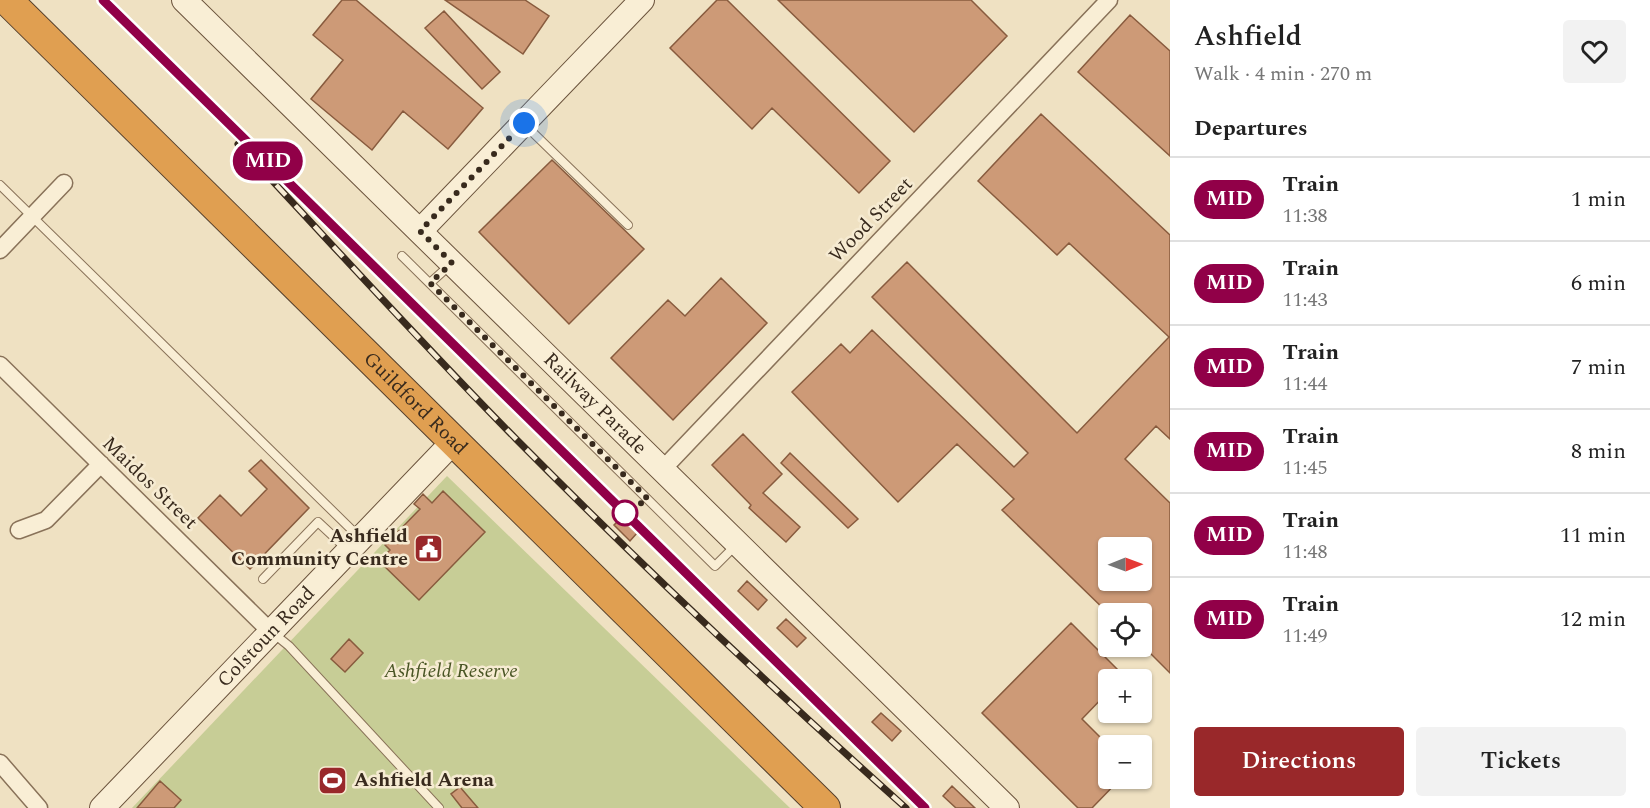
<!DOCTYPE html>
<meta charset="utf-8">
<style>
body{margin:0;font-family:Spectral,serif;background:#f2f2f2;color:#222;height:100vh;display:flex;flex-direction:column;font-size:22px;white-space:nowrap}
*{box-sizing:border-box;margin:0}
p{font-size:20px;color:#767676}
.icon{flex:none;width:33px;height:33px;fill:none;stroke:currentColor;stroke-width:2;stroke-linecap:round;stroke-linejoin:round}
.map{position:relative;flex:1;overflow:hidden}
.details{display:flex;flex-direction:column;background:#fff;width:480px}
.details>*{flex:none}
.badge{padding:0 12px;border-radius:20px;font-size:21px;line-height:39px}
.needle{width:39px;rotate:89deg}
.buttons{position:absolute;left:1098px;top:537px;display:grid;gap:12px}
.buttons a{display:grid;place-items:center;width:54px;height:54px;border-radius:6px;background:#fff;box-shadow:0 2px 4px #0004;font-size:30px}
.you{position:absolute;width:30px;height:30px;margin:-15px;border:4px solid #fff;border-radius:50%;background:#1a73e8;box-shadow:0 0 0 9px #1a73e833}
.map>.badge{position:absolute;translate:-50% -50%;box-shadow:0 0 0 3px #fff}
h2{padding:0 24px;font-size:22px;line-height:54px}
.round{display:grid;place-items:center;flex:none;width:63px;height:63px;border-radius:6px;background:#f2f2f2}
.headline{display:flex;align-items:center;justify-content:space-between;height:102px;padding:0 24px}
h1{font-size:28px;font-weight:600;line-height:45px}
.action{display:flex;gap:12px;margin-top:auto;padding:12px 24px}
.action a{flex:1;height:69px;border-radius:6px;background:#99282a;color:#fff;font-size:24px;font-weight:600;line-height:69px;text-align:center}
.action a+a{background:#f2f2f2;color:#222}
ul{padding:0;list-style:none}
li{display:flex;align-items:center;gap:18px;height:84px;padding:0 24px;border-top:2px solid #e0e0e0}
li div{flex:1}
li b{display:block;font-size:22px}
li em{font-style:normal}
li .badge{min-width:66px;font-weight:700;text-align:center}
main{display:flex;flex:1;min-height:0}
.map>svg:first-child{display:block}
.green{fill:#c7cd96}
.building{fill:#cd9a77;stroke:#885b3e;stroke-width:1.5;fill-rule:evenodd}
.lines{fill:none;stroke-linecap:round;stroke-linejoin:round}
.lane-casing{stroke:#897259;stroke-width:10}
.street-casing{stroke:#897259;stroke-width:19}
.secondary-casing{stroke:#6b533c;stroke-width:26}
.highway-casing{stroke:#56402d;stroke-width:32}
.lane{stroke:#f9eed5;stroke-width:8}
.street{stroke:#f9eed5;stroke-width:16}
.secondary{stroke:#f9eed5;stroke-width:24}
.highway{stroke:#e09f51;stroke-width:30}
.rail-casing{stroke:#382a1d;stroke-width:7}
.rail{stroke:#f6ebd2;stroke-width:4.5;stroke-dasharray:14;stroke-linecap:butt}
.line-casing{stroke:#fff;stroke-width:14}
.line{stroke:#910048;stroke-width:9}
.walk{stroke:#382a1d;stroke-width:6;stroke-dasharray:0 10.8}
.stop-dot{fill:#fff;stroke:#910048;stroke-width:3}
.labels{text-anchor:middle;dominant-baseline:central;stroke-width:5;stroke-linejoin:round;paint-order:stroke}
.street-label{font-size:20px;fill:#382a1d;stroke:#f6ebd2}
.poi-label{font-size:20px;font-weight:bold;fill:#382a1d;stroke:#f6ebd2;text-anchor:end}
.park-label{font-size:20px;font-style:italic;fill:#495524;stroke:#f6ebd2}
</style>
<main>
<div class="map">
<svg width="1170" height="808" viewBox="0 0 1170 808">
<rect width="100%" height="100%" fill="#efe1c2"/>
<path class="green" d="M 447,476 L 790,808 L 132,808 Z"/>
<path class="building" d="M 342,0 L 356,0 L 483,108 L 448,149 L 403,111 L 372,150 L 311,99 L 343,60 L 313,35 Z
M 445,0 L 525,0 L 549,16 L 523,54 Z
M 717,0 L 727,0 L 890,161 L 859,193 L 772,108 L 752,129 L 670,48 Z
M 778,0 L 971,0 L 1007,36 L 914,132 Z
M 444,11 L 500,72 L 482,89 L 425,28 Z
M 1130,15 L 1170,51 L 1170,156 L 1078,72 Z
M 1041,114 L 1170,235 L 1170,439 L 1156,426 L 1125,459 L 1170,503 L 1170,673 L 1142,645 L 1142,614 L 1109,614 L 1002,510 L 1014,499 L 957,444 L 898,502 L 792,392 L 841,344 L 850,353 L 872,330 L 1014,467 L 1028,453 L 872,297 L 907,262 L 1077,433 L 1169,337 L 1069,243 L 1057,255 L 978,181 ZM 1108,548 L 1142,548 L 1142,580 L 1108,580 Z
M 552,160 L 644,249 L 569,324 L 479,232 Z
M 721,278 L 767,323 L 673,420 L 611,358 L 668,300 L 685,316 Z
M 743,434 L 782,474 L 763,493 L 800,527 L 786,542 L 749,508 L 751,505 L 712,465 Z
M 790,453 L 858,519 L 848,528 L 781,463 Z
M 261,460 L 309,508 L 250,569 L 198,518 L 220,495 L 241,516 L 267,489 L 249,471 Z
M 443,491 L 485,532 L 419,600 L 379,561 L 390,550 L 385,545 L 420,509 L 414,504 L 423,494 L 432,503 Z
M 621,518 L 637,533 L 630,541 L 614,525 Z
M 747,581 L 767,600 L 758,610 L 738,591 Z
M 786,619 L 806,638 L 797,647 L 777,628 Z
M 1071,623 L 1128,680 L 1108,680 L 1108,692 L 1082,719 L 1108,745 L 1108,778 L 1121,778 L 1092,808 L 1078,808 L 982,713 Z
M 349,639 L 363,653 L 345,672 L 331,659 Z
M 881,713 L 901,731 L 892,741 L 872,722 Z
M 160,781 L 181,800 L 174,808 L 137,808 Z
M 952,786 L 975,808 L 956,808 L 943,796 Z
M 460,787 L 478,808 L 462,808 L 451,794 Z"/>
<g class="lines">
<defs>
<path id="lane" d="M 524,124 L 628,225
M 0,185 L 360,538
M 402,256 L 715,566 L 737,544
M 430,283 L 450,265
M 263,579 L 318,522 L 348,550
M 273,633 L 289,646 L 439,808"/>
<path id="street" d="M 0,250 L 64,183
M 0,365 L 270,631
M 662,470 L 1109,0
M 19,530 L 46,520 L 101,464
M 0,763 L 39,808"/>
<g id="secondary">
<path id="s1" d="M 184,0 L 1007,808"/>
<path d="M 420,231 L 642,0"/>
<path id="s2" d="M 102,808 L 454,441"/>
</g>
<g id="highway">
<path id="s3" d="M 7,0 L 825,808"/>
</g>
</defs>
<use href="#lane" class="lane-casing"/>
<use href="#street" class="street-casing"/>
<use href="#secondary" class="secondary-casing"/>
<use href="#highway" class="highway-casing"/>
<use href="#lane" class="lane"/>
<use href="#street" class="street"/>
<use href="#secondary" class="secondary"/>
<use href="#highway" class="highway"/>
<defs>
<path id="rail" d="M 103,0 L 925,808
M 238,144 C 331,243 422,344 517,440 C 643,567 773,689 906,808"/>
</defs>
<use href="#rail" class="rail-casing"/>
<use href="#rail" class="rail"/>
</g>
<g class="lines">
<defs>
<path id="line" d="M 103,0 L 925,808"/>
</defs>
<use href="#line" class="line-casing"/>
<use href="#line" class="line"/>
<path class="walk" d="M 524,123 L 420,231 L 452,263 L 430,283 L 648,499 L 625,513"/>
</g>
<defs>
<symbol id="civic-square" viewBox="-11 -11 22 22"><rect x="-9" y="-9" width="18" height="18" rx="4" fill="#99282a" stroke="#f6ebd2"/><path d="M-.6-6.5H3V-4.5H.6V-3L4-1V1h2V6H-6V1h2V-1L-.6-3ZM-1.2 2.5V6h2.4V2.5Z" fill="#fff"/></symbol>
<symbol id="stadium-square" viewBox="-11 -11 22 22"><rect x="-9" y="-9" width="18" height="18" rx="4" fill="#99282a" stroke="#f6ebd2"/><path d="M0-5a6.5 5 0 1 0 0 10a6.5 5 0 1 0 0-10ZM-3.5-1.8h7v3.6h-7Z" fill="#fff"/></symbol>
</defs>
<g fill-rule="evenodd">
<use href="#civic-square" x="412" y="532" width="33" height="33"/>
<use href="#stadium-square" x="316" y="764" width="33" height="33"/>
</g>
<circle class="stop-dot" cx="625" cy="513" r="12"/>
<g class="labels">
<g class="street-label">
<text transform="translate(871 220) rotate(-46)">Wood Street</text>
<text stroke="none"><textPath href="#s3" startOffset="574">Guildford Road</textPath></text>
<text stroke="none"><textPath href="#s1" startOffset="576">Railway Parade</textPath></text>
<text transform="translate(150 483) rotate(44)">Maidos Street</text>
<text stroke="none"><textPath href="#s2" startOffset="237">Colstoun Road</textPath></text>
</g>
<g class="poi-label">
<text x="408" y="536">Ashfield<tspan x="408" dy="23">Community Centre</tspan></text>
<text x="354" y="780" text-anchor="start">Ashfield Arena</text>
</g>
<g class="park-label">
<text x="451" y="671">Ashfield Reserve</text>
</g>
</g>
</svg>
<div class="buttons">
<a><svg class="needle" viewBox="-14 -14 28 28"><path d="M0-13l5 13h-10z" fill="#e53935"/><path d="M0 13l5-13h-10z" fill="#767676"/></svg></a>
<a><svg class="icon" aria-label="locate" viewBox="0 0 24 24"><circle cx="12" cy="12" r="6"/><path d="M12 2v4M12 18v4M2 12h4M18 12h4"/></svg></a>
<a>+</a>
<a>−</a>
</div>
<div class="you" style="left:524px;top:123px"></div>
<b class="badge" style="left:268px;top:161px;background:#910048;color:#fff">MID</b>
</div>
<section class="details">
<div class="headline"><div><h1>Ashfield</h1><p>Walk · 4 min · 270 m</p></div><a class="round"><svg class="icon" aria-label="heart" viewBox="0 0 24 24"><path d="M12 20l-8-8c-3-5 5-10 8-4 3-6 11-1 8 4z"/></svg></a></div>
<h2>Departures</h2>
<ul>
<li><span class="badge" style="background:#910048;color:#fff">MID</span><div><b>Train</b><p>11:38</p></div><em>1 min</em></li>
<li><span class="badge" style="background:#910048;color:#fff">MID</span><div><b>Train</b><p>11:43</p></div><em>6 min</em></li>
<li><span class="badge" style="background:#910048;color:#fff">MID</span><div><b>Train</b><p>11:44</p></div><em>7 min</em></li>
<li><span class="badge" style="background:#910048;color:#fff">MID</span><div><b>Train</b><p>11:45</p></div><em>8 min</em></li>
<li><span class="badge" style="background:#910048;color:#fff">MID</span><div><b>Train</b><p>11:48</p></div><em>11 min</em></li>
<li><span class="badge" style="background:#910048;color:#fff">MID</span><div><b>Train</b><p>11:49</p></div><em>12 min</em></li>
</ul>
<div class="action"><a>Directions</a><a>Tickets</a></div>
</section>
</main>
